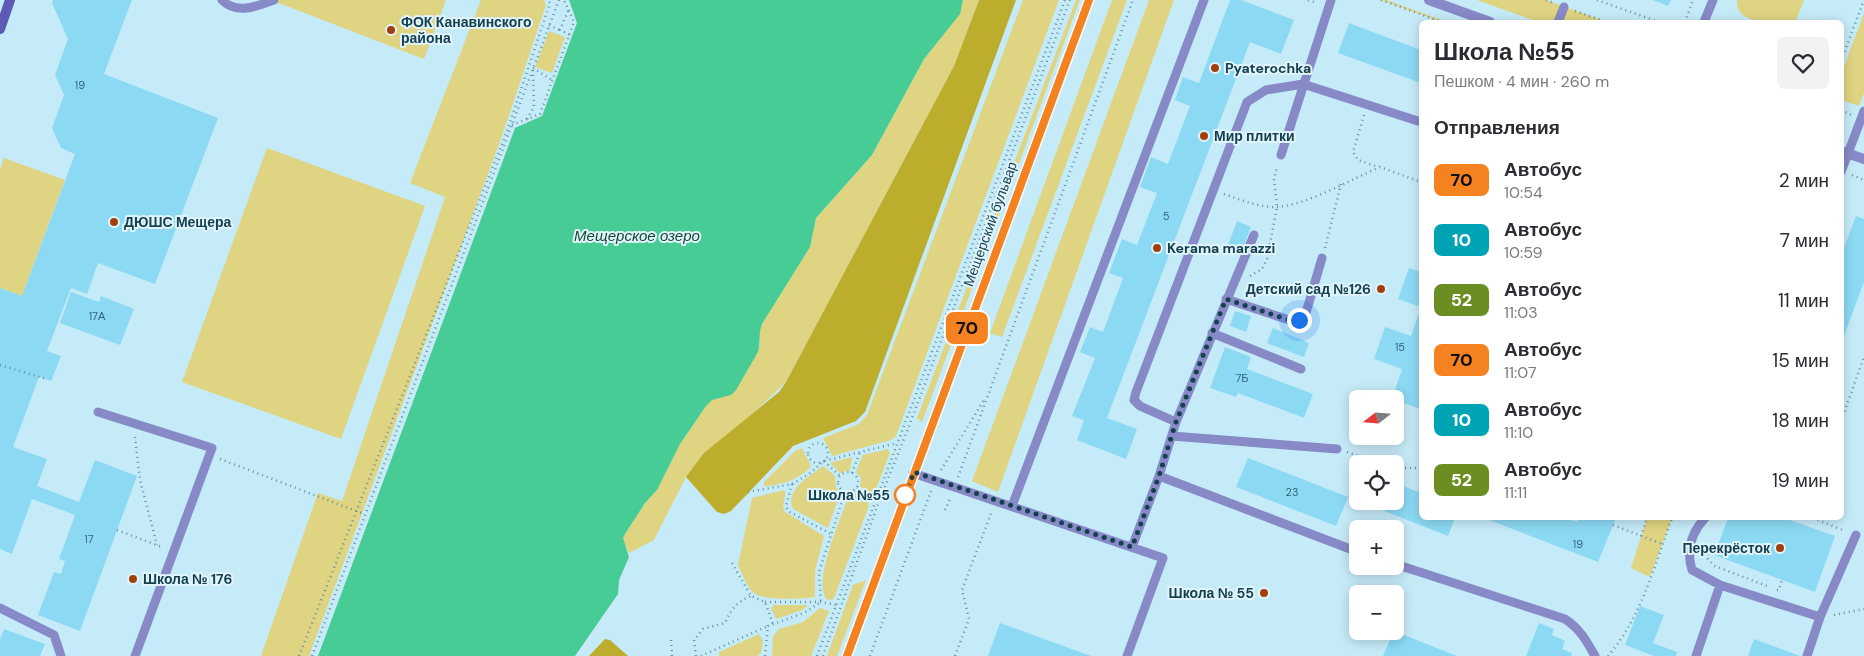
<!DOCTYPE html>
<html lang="ru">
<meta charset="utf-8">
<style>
body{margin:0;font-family:"DM Sans",sans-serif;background:#f2f2f3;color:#2b2b33;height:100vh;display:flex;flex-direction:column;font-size:19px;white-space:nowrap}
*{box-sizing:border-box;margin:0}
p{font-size:16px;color:#7c7c81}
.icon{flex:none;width:28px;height:28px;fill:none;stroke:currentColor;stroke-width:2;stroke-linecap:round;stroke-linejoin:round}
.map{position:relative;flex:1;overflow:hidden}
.details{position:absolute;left:1419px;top:20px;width:425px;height:500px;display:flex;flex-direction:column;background:#fff;border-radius:8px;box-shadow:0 2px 12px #0003}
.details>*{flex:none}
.badge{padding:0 10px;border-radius:8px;font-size:18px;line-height:32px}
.needle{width:32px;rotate:253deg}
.fabs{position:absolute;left:1349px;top:390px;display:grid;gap:10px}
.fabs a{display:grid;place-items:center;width:55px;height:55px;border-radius:8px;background:#fff;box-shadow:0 2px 12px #0003;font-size:25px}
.you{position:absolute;width:25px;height:25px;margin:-12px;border:4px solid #fff;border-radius:50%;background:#1a73e8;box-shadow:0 0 0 8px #1a73e833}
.map>.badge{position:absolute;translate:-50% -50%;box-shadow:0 0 0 2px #fff}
h2{padding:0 15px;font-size:19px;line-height:45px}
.round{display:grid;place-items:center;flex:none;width:52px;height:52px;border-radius:8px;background:#f2f2f3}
.headline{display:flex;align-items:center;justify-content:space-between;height:85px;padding:0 15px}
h1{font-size:24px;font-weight:700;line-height:38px}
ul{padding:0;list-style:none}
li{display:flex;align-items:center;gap:15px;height:60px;padding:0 15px}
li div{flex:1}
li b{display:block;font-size:19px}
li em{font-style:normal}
li .badge{min-width:55px;font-weight:700;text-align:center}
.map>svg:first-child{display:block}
.green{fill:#ded481}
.forest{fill:#bcad2d}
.water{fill:#47cc95}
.building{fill:#8cd9f4}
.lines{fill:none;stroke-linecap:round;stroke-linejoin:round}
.path{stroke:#67909d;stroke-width:2.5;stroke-dasharray:1 4;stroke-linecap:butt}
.lane{stroke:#878ac7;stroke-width:9}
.street{stroke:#878ac7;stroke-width:10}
.secondary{stroke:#5e5bb4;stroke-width:10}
.line-casing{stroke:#fff;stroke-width:11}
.line{stroke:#f58220;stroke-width:8}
.walk{stroke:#15414f;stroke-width:5;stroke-dasharray:0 9}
.poi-dot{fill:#a23e0a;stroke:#e2f4fb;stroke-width:2}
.stop-dot{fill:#fff;stroke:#f58220;stroke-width:2.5}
.labels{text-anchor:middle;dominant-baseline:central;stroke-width:4;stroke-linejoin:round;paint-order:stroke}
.number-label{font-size:11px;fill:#336778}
.poi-label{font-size:14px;font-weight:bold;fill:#15414f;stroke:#e2f4fb;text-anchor:start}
.street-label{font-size:14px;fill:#15414f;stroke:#e2f4fb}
.stop-label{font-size:14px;font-weight:bold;fill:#15414f;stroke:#e2f4fb;text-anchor:end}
.water-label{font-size:15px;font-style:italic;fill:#134933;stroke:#e2f4fb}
</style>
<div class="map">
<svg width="1864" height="656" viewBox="0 0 1864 656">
<rect width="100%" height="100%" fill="#c6ebf8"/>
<path class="green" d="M 271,0 L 446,0 L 424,59 Z
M 481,0 L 544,0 L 546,5 L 502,136 L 309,656 L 261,656 L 318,493 L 342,501 L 445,197 L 410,183 Z
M 963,0 L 979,0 L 954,66 L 786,382 L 686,477 L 654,540 L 629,553 L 622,538 L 625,534 L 645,503 L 657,490 L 680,444 L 706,406 L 760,345 L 759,331 L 762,324 L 810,247 L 816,218 L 872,155 L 924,59 L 959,14 Z
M 1023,0 L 1059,0 L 896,436 L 891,440 L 832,456 L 823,438 L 859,424 L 867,415 Z
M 1076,0 L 1080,0 L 922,422 L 917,418 Z
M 1112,0 L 1127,0 L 1002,337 L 990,333 Z
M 1149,0 L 1174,0 L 998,492 L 972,481 Z
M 1381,0 L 1386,0 L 1447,22 L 1442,22 Z
M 1477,0 L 1546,0 L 1607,22 L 1538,22 Z
M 1737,0 L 1804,0 L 1795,22 C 1778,22 1735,27 1737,0 Z
M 1864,13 L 1864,93 L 1859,106 L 1841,100 L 1841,75 Z
M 549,31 L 565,37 L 552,73 L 535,67 Z
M 267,148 L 425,206 L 341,439 L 182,382 Z
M 4,158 L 65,180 L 22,296 L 0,288 L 0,169 Z
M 802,448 L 811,466 C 801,479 779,486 764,486 L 764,482 L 795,451 Z
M 888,449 L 890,453 L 874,494 L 871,495 L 860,486 L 861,478 L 856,472 L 863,455 Z
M 852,457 L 850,470 L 840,473 L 830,463 Z
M 823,466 L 835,476 L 836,487 L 840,494 L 828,528 L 793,509 C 784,490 811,475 823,466 Z
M 784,490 C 788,497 780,504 785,512 L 824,536 L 815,571 L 815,597 C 801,599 765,601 754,593 C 747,588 742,573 738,565 L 752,498 Z
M 857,493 L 867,501 L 869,506 L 834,598 L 832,600 L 826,599 C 813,579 841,519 848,497 Z
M 1647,518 L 1672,518 L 1650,577 L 1631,568 Z
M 866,580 L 837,656 L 827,656 L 853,585 Z
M 774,605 L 806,605 L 808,606 L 802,610 L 776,619 L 771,608 Z
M 820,608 L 829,611 L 811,656 L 772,656 L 773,636 L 779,629 L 803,622 Z
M 759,634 L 763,641 L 761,653 L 757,656 L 719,656 L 719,652 Z"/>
<path class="forest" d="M 979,0 L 1016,0 L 865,412 L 856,421 L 793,446 L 731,511 L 724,514 L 717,512 L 686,477 L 704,453 L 779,392 L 786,382 L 954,66 Z
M 605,639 L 610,640 L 628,656 L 589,656 Z"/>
<path class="water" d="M 569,0 L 963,0 L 960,14 L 924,59 L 872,155 L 816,218 L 810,247 L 762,324 C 758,333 761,342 758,352 L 736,390 L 731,395 L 712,400 L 706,406 L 680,444 L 657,490 L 645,503 L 625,534 L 623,538 L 629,557 L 619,580 L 618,594 L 575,656 L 318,656 L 515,128 L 542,116 L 577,23 Z"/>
<path class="building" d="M 53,0 L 132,0 L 104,74 L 218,118 L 155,284 L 98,263 L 87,294 L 71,288 L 47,351 L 61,356 L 51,381 L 39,377 L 13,447 L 47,459 L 37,486 L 79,502 L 95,460 L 137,476 L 80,631 L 38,615 L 54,572 L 61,574 L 65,561 L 59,559 L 75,515 L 32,499 L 12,554 L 0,549 L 0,288 L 22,296 L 75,154 L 61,148 L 52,128 L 64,95 L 55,75 L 68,39 L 52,3 Z
M 1230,0 L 1241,0 L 1294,20 L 1281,54 L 1250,42 L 1107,418 L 1137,429 L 1126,459 L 1077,440 L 1084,420 L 1072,416 L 1095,358 L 1080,352 L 1090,327 L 1103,332 L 1123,278 L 1109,273 L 1122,239 L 1137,245 L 1157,193 L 1140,187 L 1151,157 L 1168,164 L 1190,106 L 1175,100 L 1183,77 L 1199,83 Z
M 1653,0 L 1671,0 L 1668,6 Z
M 1349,23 L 1421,50 L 1421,83 L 1338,53 Z
M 1856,216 L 1864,219 L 1864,282 L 1841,344 L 1841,256 Z
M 1237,221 L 1251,227 L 1242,251 L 1228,245 Z
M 1409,268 L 1421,272 L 1421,307 L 1398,299 Z
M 71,292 L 99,302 L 101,296 L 134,309 L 120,345 L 60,323 Z
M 1421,307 L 1421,367 L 1419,373 L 1421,374 L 1421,409 L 1392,399 L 1402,369 L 1374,359 L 1385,327 L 1411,336 Z
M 1235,311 L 1251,316 L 1246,332 L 1230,326 Z
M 1273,328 L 1309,343 L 1304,357 L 1267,343 Z
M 1225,347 L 1251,357 L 1247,369 L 1313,394 L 1304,418 L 1238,393 L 1236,397 L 1210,388 Z
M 1248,458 L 1348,497 L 1336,526 L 1236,487 Z
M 1358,472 L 1358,501 L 1348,497 Z
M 1395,483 L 1421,493 L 1421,518 L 1455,518 L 1448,536 L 1359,501 L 1395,501 Z
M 1484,518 L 1565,518 L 1577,522 L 1579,518 L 1616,518 L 1598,562 Z
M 1728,518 L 1784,518 L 1835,536 L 1815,592 L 1714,555 Z
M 1640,606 L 1664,615 L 1653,643 L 1677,652 L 1676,656 L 1654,656 L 1625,645 Z
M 1000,623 L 1091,656 L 988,656 Z
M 1539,623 L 1554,629 L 1552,635 L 1565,641 L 1562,649 L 1572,653 L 1571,656 L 1526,656 Z
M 4,629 L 45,644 L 40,656 L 0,656 L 0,639 Z
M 1394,631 L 1457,656 L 1383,656 Z
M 1754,639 L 1800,656 L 1748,656 Z"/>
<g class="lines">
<path class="path" d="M 1308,0 L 1317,3
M 1381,0 L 1442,22
M 1546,0 L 1554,3
M 1597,0 L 1659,22
M 568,11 L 560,30 L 570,35
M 1575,11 L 1607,22
M 1685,22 L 1693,0
M 549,25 L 560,30
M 1841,61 L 1864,0
M 533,68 L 552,80
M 1841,110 L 1851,115
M 1364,115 L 1353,152 L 1358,160 L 1378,167
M 527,119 L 534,107 L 533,69
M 512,125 L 540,114 L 574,22 L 564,0
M 1852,175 L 1864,180
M 1224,194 C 1241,200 1258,207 1276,207 C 1305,206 1352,179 1380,167 L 1421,182
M 1325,248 L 1341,184
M 1250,276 L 1262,269 L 1267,259 L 1277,207 L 1274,180 L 1277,166
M 0,365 L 46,379
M 1841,421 L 1864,357
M 135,437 L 140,480 L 157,545
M808 453a10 10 0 1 1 20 0a10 10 0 1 1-20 0Z
M 1347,452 L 1382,464
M 220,459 L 364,514
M 824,461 L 840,476
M 1395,468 L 1421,468
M 941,470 L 984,400
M838 482a10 10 0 1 1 20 0a10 10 0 1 1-20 0Z
M 852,473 L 860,452
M 958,477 L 1133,0
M 792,484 L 786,506 L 788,511 L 831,534
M 857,488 L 875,501
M 748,492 L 792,484 L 809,474 L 824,461 L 897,443
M 945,510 L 950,499
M 1813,518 L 1845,531
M 1613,525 L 1662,544
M 117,530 L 162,547
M 1641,536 L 1647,518
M 1704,544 L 1707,558 L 1715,566 L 1767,586
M 732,563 L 751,596 L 765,602 L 773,624
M 1777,590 L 1779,590 L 1782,580
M 765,602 L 821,602 L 836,605
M 1834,615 L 1864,609
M 671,640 L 672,656
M 299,656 L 507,131 L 550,3 L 548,0
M 312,656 L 559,0
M 696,656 L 694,640 L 703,629 L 725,623 C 731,609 737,602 751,596
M 701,656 L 768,626
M 765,656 L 768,626 L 804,613 L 821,602 L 819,572 L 845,492
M 817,656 L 1065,0
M 823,656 L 878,504 L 909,426 L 1070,0
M 870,656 L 931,491
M 955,656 L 969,619 L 962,590 L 992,511
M 1608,656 C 1641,618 1655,564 1672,518"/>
<path class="lane" d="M 222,0 C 236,15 258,6 274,0
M 1558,22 L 1564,7
M 1704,22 L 1713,0
M 1281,155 L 1331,0
M 1841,172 L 1864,111
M 1226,299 L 1292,321 L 1305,316 L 1322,258
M 1212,333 L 1301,369
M 98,412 L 212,448 L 135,656
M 1176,422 L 1254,235
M 1172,436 L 1337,449
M 913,473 L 1163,558 L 1127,656
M 1159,476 L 1358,552
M 1012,506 L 1204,0
M 1132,547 L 1159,476 L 1176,422 L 1140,406 L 1134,400 L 1136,392 L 1247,102 L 1266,90 L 1303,84 L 1421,122
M 1395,564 L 1565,619 C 1580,629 1586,640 1595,656
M 1720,585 L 1820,617
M 0,608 L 54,635 L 61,656
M 1696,656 L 1720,585 L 1692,570 C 1686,550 1691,533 1705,518
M 1807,656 L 1820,617 L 1856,535"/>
<path class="street" d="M 1429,0 L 1490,22
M 1841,151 L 1864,159"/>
<path class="secondary" d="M 0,29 L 10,0
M 847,656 L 1089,0"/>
</g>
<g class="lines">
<defs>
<path id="line" d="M 847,656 L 1089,0"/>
</defs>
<use href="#line" class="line-casing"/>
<use href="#line" class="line"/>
<path class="walk" d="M 905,495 L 904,499 L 914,472 L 1132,547 L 1159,476 L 1176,422 L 1226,299 L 1292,321 L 1299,320"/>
</g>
<g class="poi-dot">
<circle cx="391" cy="30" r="5"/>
<circle cx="1215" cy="68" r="5"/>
<circle cx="1204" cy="136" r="5"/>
<circle cx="114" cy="222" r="5"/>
<circle cx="1157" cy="248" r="5"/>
<circle cx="1381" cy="289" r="5"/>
<circle cx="1780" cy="548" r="5"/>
<circle cx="133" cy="579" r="5"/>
<circle cx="1264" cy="593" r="5"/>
</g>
<circle class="stop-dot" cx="905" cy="495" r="10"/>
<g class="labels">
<g class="number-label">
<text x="80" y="85">19</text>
<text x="1166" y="216">5</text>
<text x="97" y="316">17А</text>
<text x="1400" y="347">15</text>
<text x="1242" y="378">7Б</text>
<text x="1292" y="492">23</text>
<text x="89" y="539">17</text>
<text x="1578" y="544">19</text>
</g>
<g class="poi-label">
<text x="401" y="22">ФОК Канавинского<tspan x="401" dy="16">района</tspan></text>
<text x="1225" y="68">Pyaterochka</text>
<text x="1214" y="136">Мир плитки</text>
<text x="124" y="222">ДЮШС Мещера</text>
<text x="1167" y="248">Kerama marazzi</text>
<text x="1371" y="289" text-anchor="end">Детский сад №126</text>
<text x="1770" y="548" text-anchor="end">Перекрёсток</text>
<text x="143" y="579">Школа № 176</text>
<text x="1254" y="593" text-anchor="end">Школа № 55</text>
</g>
<g class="street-label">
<text transform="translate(990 224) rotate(-70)">Мещерский бульвар</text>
</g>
<g class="stop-label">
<text x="890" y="495">Школа №55</text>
</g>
<g class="water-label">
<text x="637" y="236">Мещерское озеро</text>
</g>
</g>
</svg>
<div class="fabs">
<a><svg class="needle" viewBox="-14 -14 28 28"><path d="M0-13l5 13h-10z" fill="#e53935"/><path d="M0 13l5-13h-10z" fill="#7c7c81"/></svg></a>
<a><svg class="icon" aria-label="locate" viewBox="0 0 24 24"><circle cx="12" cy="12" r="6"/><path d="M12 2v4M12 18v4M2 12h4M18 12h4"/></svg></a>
<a>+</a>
<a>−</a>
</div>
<div class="you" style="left:1299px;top:320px"></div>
<b class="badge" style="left:967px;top:328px;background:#f58220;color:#111">70</b>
<section class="details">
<div class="headline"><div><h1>Школа №55</h1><p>Пешком · 4 мин · 260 m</p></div><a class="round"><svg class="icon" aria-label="heart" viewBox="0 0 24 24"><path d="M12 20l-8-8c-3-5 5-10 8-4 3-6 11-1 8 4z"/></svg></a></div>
<h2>Отправления</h2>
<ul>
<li><span class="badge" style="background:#f58220;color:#111">70</span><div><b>Автобус</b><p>10:54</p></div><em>2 мин</em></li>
<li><span class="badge" style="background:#00a3b4;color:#fff">10</span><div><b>Автобус</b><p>10:59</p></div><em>7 мин</em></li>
<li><span class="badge" style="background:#6b8e23;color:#fff">52</span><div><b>Автобус</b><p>11:03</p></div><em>11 мин</em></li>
<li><span class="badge" style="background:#f58220;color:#111">70</span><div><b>Автобус</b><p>11:07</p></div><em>15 мин</em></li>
<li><span class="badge" style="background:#00a3b4;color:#fff">10</span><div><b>Автобус</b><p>11:10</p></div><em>18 мин</em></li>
<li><span class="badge" style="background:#6b8e23;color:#fff">52</span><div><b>Автобус</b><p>11:11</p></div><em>19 мин</em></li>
</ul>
</section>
</div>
